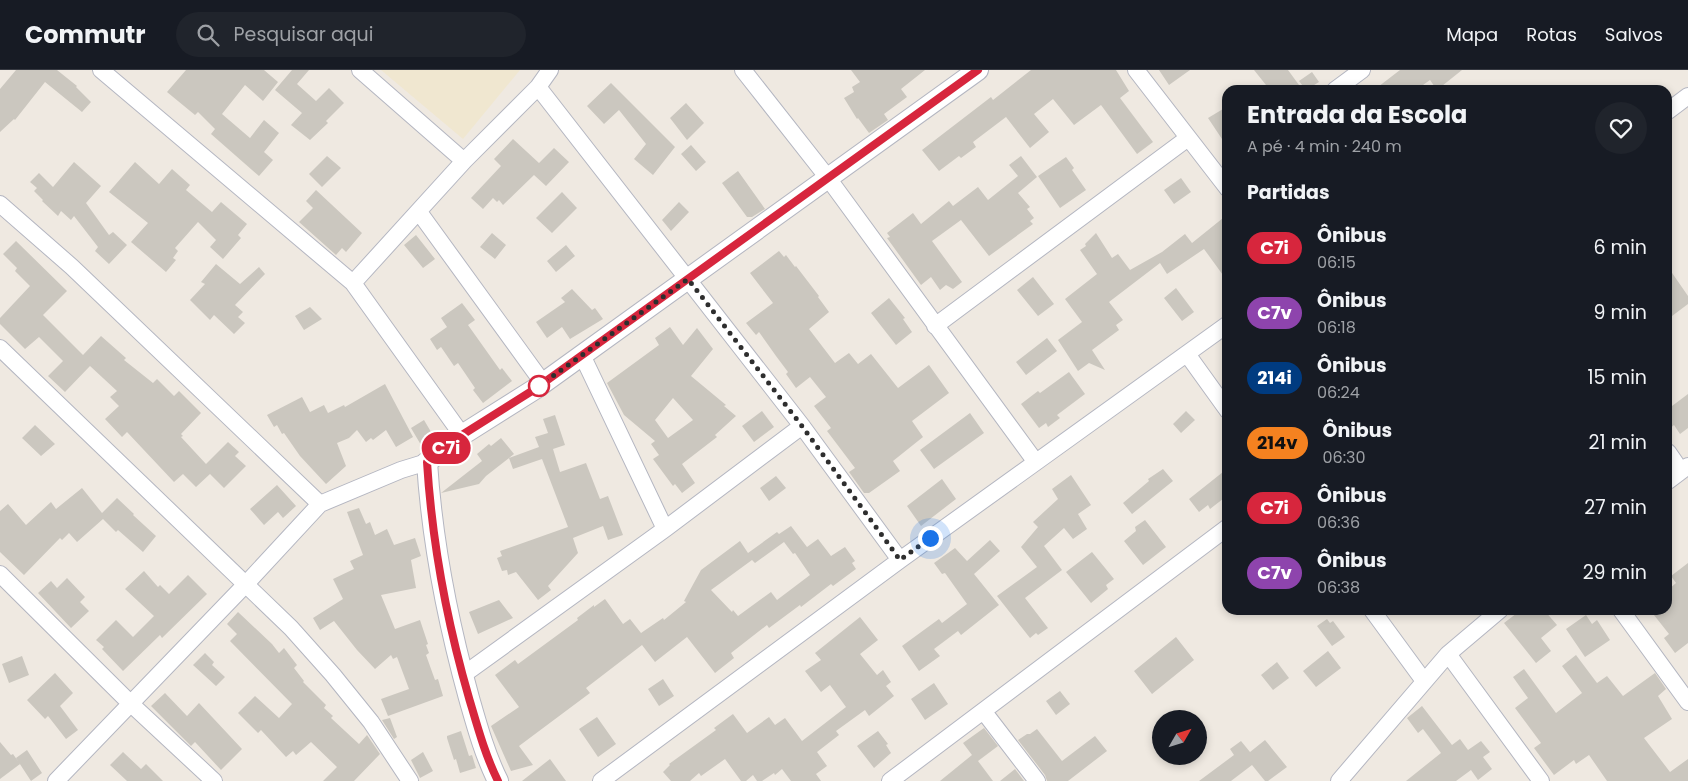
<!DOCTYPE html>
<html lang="pt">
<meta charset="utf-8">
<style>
body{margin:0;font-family:Poppins,sans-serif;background:#20242c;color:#f1f3f6;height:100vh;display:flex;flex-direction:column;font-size:19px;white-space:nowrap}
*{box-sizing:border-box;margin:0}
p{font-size:16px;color:#9ea1a6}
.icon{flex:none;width:28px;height:28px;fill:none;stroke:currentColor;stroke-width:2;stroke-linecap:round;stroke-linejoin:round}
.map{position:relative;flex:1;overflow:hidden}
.side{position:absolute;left:1222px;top:15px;width:450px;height:530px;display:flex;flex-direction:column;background:#171b24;border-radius:15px;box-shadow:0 2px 8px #0003}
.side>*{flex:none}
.badge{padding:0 10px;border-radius:16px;font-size:18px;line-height:32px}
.needle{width:32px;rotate:51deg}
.buttons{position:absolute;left:1152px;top:640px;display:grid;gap:10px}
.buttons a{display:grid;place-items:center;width:55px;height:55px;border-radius:50%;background:#171b24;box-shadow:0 2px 8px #0003;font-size:25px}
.you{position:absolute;width:25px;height:25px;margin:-12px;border:4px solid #fff;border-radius:50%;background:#1a73e8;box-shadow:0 0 0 8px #1a73e833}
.map>.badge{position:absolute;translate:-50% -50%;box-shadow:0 0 0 2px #fff}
h2{padding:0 25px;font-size:19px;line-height:45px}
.round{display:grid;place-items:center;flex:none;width:52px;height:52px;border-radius:26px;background:#20242c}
.headline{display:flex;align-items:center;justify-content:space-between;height:85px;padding:0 25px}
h1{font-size:24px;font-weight:700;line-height:38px}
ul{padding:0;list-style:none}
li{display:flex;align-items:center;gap:15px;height:65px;padding:0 25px}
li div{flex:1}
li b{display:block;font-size:19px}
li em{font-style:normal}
li .badge{min-width:55px;font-weight:700;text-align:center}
header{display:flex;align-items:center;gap:30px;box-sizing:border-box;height:70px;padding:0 25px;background:#171b24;border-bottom:1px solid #363941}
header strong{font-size:24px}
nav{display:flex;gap:28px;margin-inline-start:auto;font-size:18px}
.search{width:350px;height:45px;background:#20242c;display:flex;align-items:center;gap:12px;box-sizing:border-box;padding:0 18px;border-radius:28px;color:#9ea1a6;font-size:19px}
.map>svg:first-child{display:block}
.education{fill:#f0e7d0}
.building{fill:#cbc7bf;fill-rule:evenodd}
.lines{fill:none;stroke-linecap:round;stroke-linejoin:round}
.minor-casing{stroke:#b4b6c1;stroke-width:18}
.tertiary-casing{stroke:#b4b6c1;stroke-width:22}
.minor{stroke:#fff;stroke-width:16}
.tertiary{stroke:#fff;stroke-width:20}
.line-casing{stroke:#fff;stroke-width:11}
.line{stroke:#d7263d;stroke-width:8}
.walk{stroke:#2e2e2e;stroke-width:5;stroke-dasharray:0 9}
.stop-dot{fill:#fff;stroke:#d7263d;stroke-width:2.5}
</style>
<header>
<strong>Commutr</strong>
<div class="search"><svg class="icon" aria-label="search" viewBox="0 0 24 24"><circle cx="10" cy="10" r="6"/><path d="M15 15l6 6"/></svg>Pesquisar aqui</div>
<nav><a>Mapa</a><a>Rotas</a><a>Salvos</a></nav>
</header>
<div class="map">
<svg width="1688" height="711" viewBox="0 0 1688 711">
<rect width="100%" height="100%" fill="#efe9e1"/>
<path class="education" d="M 381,0 L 520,0 L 463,69 Z"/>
<path class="building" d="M 16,0 L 57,0 L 77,16 L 76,17 L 91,32 L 82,42 L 45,12 L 15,50 L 14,49 L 0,62 L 0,19 Z
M 186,0 L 264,0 L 278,12 L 263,31 L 245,15 L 222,44 L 250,68 L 264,50 L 279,63 L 264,82 L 273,90 L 259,106 L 211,64 L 215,59 L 198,42 L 195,45 L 167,22 Z
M 292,0 L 309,0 L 297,14 L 316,31 L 329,18 L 344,33 L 326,51 L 328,53 L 310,70 L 291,55 L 302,43 L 275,20 Z
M 851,0 L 925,0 L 901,19 L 907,27 L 884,44 L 888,50 L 869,63 L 858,48 L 857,49 L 844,28 L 854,22 L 852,17 L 860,12 Z
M 1031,0 L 1116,0 L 1129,21 L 1120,28 L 1153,72 L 1137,84 L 1101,35 L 1074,55 L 1053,29 L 1034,44 L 1049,62 L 1030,78 L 1006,47 L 973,72 L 976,77 L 961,88 L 959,86 L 939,101 L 922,80 L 991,27 L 993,30 Z
M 1159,0 L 1190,0 L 1169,15 Z
M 1254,0 L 1288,0 L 1299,15 L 1292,20 L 1270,20 Z
M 1400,0 L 1462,0 L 1437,20 L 1430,10 L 1416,20 L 1374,20 Z
M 1312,2 L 1319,12 L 1306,20 L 1299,11 Z
M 611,13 L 675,77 L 653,105 L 634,89 L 646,74 L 619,40 L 604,54 L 587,36 Z
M 686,33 L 704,53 L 687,70 L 670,48 Z
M 1228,36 L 1228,78 L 1208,48 Z
M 513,69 L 539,93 L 554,78 L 569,92 L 546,116 L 534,105 L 503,135 L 499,130 L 497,132 L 493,128 L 483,139 L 471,128 L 501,96 L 494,89 Z
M 691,75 L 706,92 L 696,101 L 681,84 Z
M 327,86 L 341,98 L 322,117 L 309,104 Z
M 1021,86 L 1037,107 L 1018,123 L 1030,137 L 1027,139 L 1034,148 L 1030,151 L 1033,154 L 989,186 L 961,150 L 932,171 L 962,212 L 953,219 L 946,215 L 940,220 L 931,207 L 921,215 L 887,168 L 890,167 L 887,163 L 913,143 L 921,154 L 949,131 L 953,136 L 978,117 L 988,130 L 1018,106 L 1009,95 Z
M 1066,87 L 1074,98 L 1072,100 L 1086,120 L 1060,138 L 1038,106 Z
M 74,92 L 101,116 L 86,133 L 109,165 L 113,162 L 127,175 L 109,194 L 95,181 L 98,177 L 74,146 L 71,150 L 61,141 L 58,146 L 42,131 L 43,130 L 34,121 L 37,118 L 30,112 L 39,103 L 53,117 Z
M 135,92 L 159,114 L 172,99 L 190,115 L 186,120 L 212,142 L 221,132 L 247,154 L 238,165 L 241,168 L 223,189 L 210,177 L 216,170 L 198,152 L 175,178 L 178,181 L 173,188 L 176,190 L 166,202 L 131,172 L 148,153 L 109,122 Z
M 738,101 L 765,139 L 752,147 L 747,147 L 722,113 Z
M 1181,108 L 1191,122 L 1174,134 L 1164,120 Z
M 316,120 L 362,163 L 346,182 L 342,178 L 336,185 L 299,152 L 313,138 L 306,131 Z
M 562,122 L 577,138 L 552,163 L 536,148 Z
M 679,132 L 689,142 L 671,161 L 662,150 Z
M 1228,144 L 1228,212 L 1204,179 L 1167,204 L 1160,193 L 1109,232 L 1123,250 L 1116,255 L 1119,260 L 1092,280 L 1105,300 L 1089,293 L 1078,301 L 1058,270 L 1082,252 L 1065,229 L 1097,204 L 1080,180 L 1086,176 L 1085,174 L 1096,163 L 1112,188 L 1118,184 L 1130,200 L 1162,182 L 1185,164 L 1192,173 Z
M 492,163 L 506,175 L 495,189 L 480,177 Z
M 416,165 L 435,189 L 423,198 L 404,175 Z
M 16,171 L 67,221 L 43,245 L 83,285 L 101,266 L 126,288 L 124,290 L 153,313 L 157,309 L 174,326 L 179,321 L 201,343 L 181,364 L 183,366 L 181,367 L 206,394 L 228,372 L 239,382 L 235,386 L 246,396 L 224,418 L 210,404 L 196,417 L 183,404 L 174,412 L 127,362 L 122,367 L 105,349 L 119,336 L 110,327 L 117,321 L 90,296 L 65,322 L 48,306 L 63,291 L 39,267 L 25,279 L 0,254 L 0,248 L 30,216 L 15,201 L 17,198 L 3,184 Z
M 566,175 L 575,186 L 556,202 L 547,191 Z
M 779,181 L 784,187 L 786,185 L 795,197 L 796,196 L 819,226 L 818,227 L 829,242 L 809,259 L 835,293 L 849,283 L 858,294 L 871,284 L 898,318 L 929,295 L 949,323 L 912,351 L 923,367 L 893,391 L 900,401 L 869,423 L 864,423 L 849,402 L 855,398 L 827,361 L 831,358 L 814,336 L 826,327 L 810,307 L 796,318 L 786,304 L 788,302 L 776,286 L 759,262 L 756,265 L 746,253 L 773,233 L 750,203 Z
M 216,194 L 240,214 L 259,197 L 265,204 L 235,235 L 243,242 L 238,247 L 245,253 L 234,264 L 214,245 L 210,250 L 190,230 L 205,214 L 201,212 Z
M 1668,197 L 1688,226 L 1688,234 L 1668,249 Z
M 1033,207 L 1054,234 L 1038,246 L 1017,220 Z
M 1176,218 L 1194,242 L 1182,251 L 1164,228 Z
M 572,219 L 592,240 L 595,238 L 603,249 L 570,269 L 562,257 L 547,268 L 536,252 L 565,232 L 561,228 Z
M 889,228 L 905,248 L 903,249 L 912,262 L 896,275 L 871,243 Z
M 462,233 L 475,250 L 468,255 L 500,300 L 502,298 L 512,311 L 483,333 L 473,320 L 475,318 L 458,293 L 454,296 L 441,277 L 437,280 L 430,269 L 447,257 L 441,248 Z
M 310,237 L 322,249 L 304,260 L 295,246 Z
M 670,257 L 683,275 L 697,258 L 713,279 L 691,306 L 726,335 L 724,336 L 736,346 L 715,365 L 717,367 L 682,394 L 695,413 L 682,423 L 675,414 L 673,416 L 653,389 L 659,385 L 651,374 L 655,371 L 624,345 L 607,313 L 659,275 L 655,268 ZM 673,328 L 693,350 L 668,368 L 655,350 Z
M 1047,268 L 1057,281 L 1026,305 L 1016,292 Z
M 1069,302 L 1085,324 L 1057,345 L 1060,348 L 1048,357 L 1046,353 L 1039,358 L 1021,334 L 1038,321 L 1040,323 Z
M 385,314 L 413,367 L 396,377 L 386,360 L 373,370 L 371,368 L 366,372 L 357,360 L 349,368 L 337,373 L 346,396 L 326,414 L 300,386 L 284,363 L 282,364 L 277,355 L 274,357 L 267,345 L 302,327 L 310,342 L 324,335 L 328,343 L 344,335 L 345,337 Z
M 1688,324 L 1688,358 L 1680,364 L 1674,355 L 1668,360 L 1668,339 Z
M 762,341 L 774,357 L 754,372 L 742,356 Z
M 1186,341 L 1195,350 L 1181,363 L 1173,354 Z
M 970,343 L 984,363 L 934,399 L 920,380 Z
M 555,345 L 565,375 L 553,379 L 560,402 L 586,393 L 600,429 L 608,426 L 623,465 L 608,470 L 603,456 L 573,468 L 578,483 L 548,516 L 551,520 L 538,530 L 516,502 L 508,505 L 507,500 L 502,501 L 497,488 L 502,486 L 500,481 L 568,457 L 542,389 L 513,399 L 509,388 L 539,377 L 535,367 L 548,363 L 543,349 Z
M 424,350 L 434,367 L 421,375 L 411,358 Z
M 35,355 L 55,374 L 41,386 L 22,368 Z
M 501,368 L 514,384 L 486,406 L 479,414 L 441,423 L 482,391 L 477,384 L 489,374 L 491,376 Z
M 1228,398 L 1228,425 L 1210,439 L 1208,435 L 1199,442 L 1189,429 Z
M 1163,399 L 1173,411 L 1132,444 L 1123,433 L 1149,411 L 1148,409 Z
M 1071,405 L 1091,435 L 1078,444 L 1087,459 L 1073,469 L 1064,458 L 1044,476 L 1062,500 L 1025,528 L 1048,558 L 1038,565 L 1036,563 L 1030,568 L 997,526 L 1037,497 L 1021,477 L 1038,457 L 1033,452 L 1058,429 L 1052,419 Z
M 776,406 L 786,418 L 769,431 L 760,418 Z
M 942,409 L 956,429 L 921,456 L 907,436 Z
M 277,415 L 296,436 L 283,448 L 278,442 L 264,455 L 250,439 Z
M 82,418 L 102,443 L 117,428 L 134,444 L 133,445 L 156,466 L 143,482 L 118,460 L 116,462 L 103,449 L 77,472 L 69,463 L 62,470 L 60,468 L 24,505 L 0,482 L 0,441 L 8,434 L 26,455 L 51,432 L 56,439 Z
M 359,438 L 366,454 L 370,452 L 375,465 L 387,459 L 394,475 L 415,468 L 421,486 L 411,490 L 416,518 L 381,525 L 395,559 L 420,550 L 428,574 L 426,575 L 429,583 L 426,585 L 435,610 L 438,609 L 443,626 L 388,646 L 381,629 L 409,619 L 397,587 L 393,589 L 391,585 L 375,599 L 357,580 L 334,551 L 320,560 L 313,548 L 343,529 L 333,509 L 354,499 L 350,491 L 363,485 L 347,442 Z
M 1145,450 L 1166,477 L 1143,495 L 1124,471 L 1136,461 L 1135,457 Z
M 791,456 L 807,477 L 818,469 L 831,486 L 845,477 L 855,491 L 852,493 L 856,499 L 833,516 L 831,514 L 801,537 L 800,535 L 769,558 L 767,555 L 731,583 L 734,588 L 715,603 L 687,567 L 655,592 L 642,575 L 586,618 L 590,623 L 519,676 L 533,695 L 511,701 L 491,656 L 519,637 L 495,605 L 515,590 L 518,594 L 578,550 L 577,548 L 594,535 L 594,537 L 605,529 L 623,554 L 630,549 L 641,563 L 663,548 L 664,550 L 686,532 L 684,531 L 701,500 L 740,471 L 748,483 L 777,462 L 779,464 ZM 784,472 L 793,484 L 795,483 L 810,505 L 777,530 L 771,522 L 738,546 L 733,540 L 732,542 L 711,520 L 752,490 L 755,493 Z
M 990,470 L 1000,481 L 974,504 L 999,535 L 961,565 L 958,561 L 934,579 L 940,586 L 919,601 L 902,576 L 939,549 L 942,553 L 967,534 L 945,503 L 942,504 L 934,493 L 955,478 L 967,491 Z
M 1092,482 L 1114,509 L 1106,515 L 1108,519 L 1091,533 L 1066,502 Z
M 1688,493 L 1688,573 L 1675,583 L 1664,568 L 1669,564 L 1650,540 L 1668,540 L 1668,520 L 1676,513 L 1671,506 Z
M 144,501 L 158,517 L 160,515 L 169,524 L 188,505 L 207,524 L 162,568 L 160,565 L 123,601 L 102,579 L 104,577 L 96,570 L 116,550 L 133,567 L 154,546 L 125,519 Z
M 67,508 L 85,527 L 80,532 L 89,541 L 71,558 L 38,523 L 51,511 L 57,518 Z
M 499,530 L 513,548 L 478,564 L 469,542 Z
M 1521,540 L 1544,540 L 1557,555 L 1541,568 L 1551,581 L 1536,593 L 1504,553 Z
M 238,542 L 272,574 L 279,583 L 284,578 L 297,595 L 294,598 L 304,611 L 303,612 L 326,635 L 324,638 L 333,646 L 331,648 L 359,674 L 367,665 L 380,684 L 354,711 L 323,711 L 337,697 L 311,672 L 296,685 L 293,681 L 286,687 L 261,660 L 258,663 L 238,643 L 255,626 L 279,648 L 292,634 L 230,571 L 237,564 L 227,554 Z
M 1586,545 L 1592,554 L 1597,550 L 1610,570 L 1585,587 L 1566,559 Z
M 860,547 L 878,570 L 860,584 L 877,605 L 883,600 L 891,612 L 886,616 L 894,626 L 869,646 L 865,640 L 836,661 L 839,665 L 817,682 L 827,696 L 816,704 L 821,711 L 791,711 L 782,699 L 775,705 L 774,703 L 762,711 L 757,711 L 753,705 L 746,711 L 741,711 L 725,689 L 701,706 L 699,703 L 690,711 L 671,711 L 663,702 L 670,695 L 669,694 L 716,660 L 714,658 L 733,644 L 747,663 L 769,647 L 775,655 L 785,648 L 802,671 L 846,637 L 830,615 L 821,622 L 805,601 L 821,590 L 815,583 Z
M 1327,549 L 1330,553 L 1333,551 L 1345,567 L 1332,576 L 1317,556 Z
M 1176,567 L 1194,590 L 1152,624 L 1134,601 Z
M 1328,581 L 1341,598 L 1316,617 L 1303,601 Z
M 205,583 L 214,592 L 212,595 L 225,607 L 216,616 L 193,595 Z
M 1576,585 L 1597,613 L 1607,606 L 1623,626 L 1655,603 L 1666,619 L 1658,626 L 1672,649 L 1644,668 L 1670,702 L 1688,689 L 1688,711 L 1607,711 L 1589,685 L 1576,694 L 1574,690 L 1554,705 L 1534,678 L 1541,673 L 1515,638 L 1528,628 L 1513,607 L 1524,599 L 1556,643 L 1582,623 L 1562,596 Z
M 22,586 L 29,605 L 9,613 L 2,594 Z
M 1277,592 L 1289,608 L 1273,620 L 1261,605 Z
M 55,603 L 73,623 L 60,636 L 78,660 L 66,669 L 48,646 L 45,649 L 27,630 Z
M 663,609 L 674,626 L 659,636 L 648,619 Z
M 934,613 L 948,634 L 925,650 L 911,629 Z
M 1060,621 L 1070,634 L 1056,645 L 1046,631 Z
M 165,623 L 187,646 L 199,633 L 242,679 L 221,700 L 195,672 L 191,676 L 151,636 Z
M 1422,636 L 1452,675 L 1460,669 L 1468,680 L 1481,671 L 1490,682 L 1483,687 L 1492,699 L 1478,710 L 1471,700 L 1456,711 L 1406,711 L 1441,683 L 1423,659 L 1418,663 L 1407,648 Z
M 597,647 L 616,674 L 598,687 L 579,659 Z
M 390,648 L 397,667 L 394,669 L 382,650 Z
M 984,658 L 998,676 L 978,691 L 993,711 L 940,711 L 972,685 L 963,673 Z
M 1037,659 L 1062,691 L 1095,666 L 1107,681 L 1068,711 L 1047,711 L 1045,705 L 1018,670 L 1027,664 L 1030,664 Z
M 461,661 L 469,686 L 472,685 L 476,698 L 460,703 L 456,689 L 454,690 L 447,668 L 447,666 Z
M 878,661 L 888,674 L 886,675 L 891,683 L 874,698 L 857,676 Z
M 1265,670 L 1287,697 L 1268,711 L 1265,711 L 1252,695 L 1231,711 L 1199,711 L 1234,685 L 1230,679 L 1241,671 L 1250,682 Z
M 0,672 L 11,685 L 13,684 L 20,694 L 0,709 Z
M 27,680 L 42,703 L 31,711 L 16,688 Z
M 123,682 L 141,699 L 146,694 L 163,711 L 127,711 L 110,695 Z
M 423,682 L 433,701 L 420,708 L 411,690 Z
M 550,689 L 566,711 L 522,711 Z
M 1015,699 L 1024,711 L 1000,711 Z"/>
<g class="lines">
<defs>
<path id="minor" d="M 101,0 L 353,213 L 462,365
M 360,0 L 464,91
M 743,0 L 828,108 L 1035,391
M 1136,0 L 1228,119
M 538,17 L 802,356 L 900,490
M 1335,20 L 1362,0
M 1668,41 L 1688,26
M 0,134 L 72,197 L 320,434
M 419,142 L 543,313
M 353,213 L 464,91 L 538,17 L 550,0
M 935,256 L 1188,68
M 0,278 L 291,558 L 333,605 L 371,652 L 410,711
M 1187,284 L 1228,341
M 582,285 L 665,459
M 1668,382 L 1681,401
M 1668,411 L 1688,396
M 0,504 L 130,633 L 214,711
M 1372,540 L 1424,611
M 1621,540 L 1688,632
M 1448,584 L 1541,711
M 463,605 L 665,459 L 802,356
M 984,642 L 1037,711
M 56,711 L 245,515 L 320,434 L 401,400 L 427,392
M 601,711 L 900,490 L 1228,254
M 890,711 L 1228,457
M 1339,711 L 1448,584 L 1500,540"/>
<path id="tertiary" d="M 498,711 C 485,685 477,656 469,628 C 448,552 432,472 427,392 L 462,365 L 535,319 L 978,0"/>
</defs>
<use href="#minor" class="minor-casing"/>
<use href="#tertiary" class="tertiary-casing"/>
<use href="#minor" class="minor"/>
<use href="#tertiary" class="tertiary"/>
</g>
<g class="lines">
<defs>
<path id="line" d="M 498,711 C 485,685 477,655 469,628 C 447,552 432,472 427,392 L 462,365 L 535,319 L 978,0"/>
</defs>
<use href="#line" class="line-casing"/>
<use href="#line" class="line"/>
<path class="walk" d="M 539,316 L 688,209 L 802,356 L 900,490 L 930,468"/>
</g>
<circle class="stop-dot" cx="539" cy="316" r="10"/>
</svg>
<div class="buttons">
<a><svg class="needle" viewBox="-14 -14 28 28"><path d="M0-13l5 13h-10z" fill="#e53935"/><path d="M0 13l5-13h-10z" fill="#9ea1a6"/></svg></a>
</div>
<div class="you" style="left:930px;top:468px"></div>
<b class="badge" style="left:446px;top:378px;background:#d7263d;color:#fff">C7i</b>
<section class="side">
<div class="headline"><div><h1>Entrada da Escola</h1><p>A pé · 4 min · 240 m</p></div><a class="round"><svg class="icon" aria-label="heart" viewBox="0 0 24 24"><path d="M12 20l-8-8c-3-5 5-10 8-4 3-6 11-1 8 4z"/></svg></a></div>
<h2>Partidas</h2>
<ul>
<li><span class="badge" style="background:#d7263d;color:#fff">C7i</span><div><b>Ônibus</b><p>06:15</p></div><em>6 min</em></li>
<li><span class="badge" style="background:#8e44ad;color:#fff">C7v</span><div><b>Ônibus</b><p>06:18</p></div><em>9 min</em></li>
<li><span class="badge" style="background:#003b80;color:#fff">214i</span><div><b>Ônibus</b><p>06:24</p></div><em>15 min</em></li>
<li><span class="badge" style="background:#f58220;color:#111">214v</span><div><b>Ônibus</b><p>06:30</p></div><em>21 min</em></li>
<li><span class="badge" style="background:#d7263d;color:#fff">C7i</span><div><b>Ônibus</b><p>06:36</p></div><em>27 min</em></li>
<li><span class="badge" style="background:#8e44ad;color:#fff">C7v</span><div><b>Ônibus</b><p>06:38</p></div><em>29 min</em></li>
</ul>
</section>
</div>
